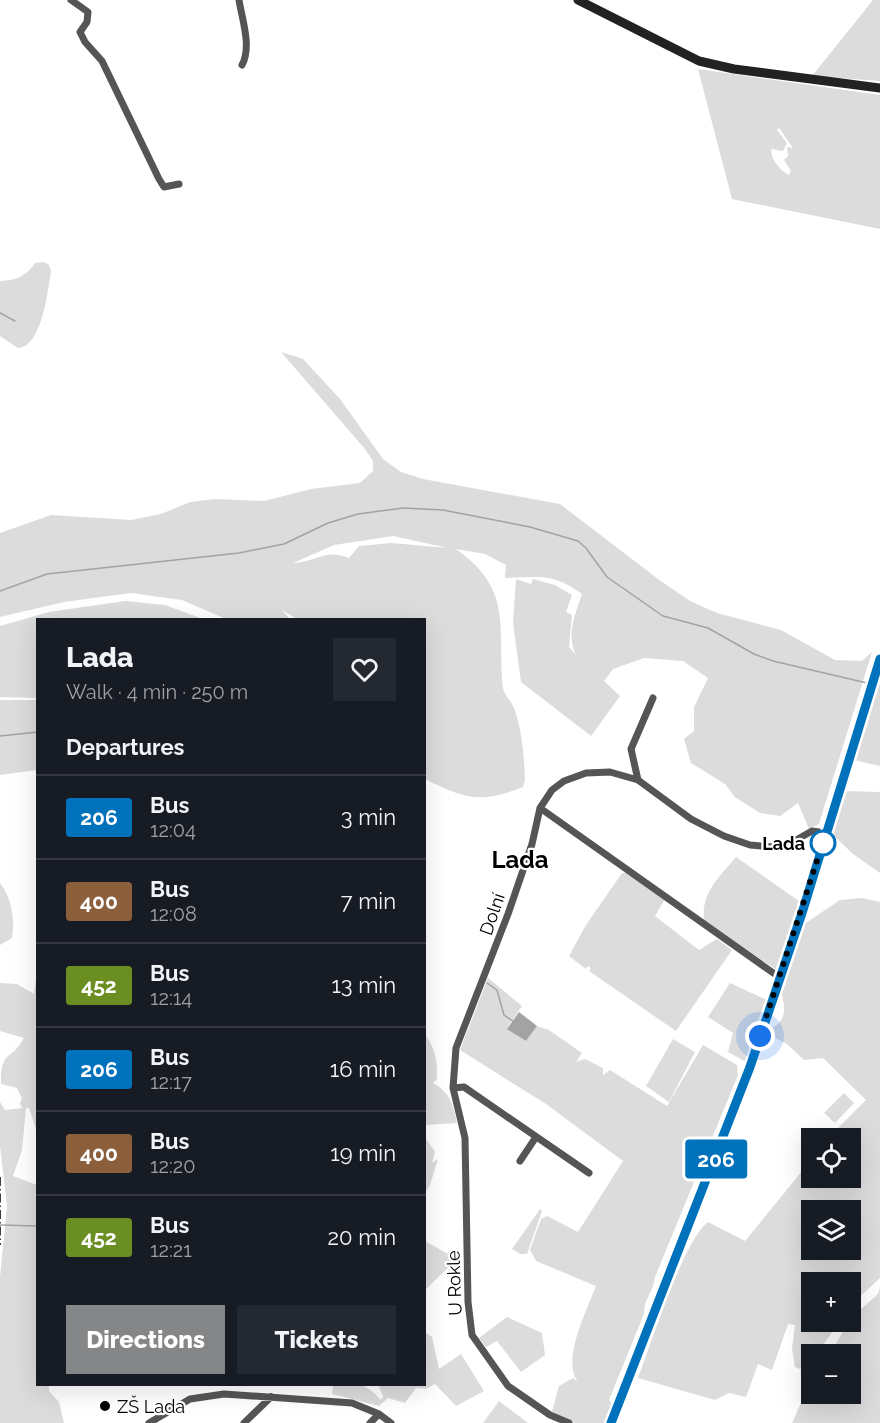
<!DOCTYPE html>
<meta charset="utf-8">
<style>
body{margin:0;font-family:Raleway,sans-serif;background:#242831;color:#f1f3f6;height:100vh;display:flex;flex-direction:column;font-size:22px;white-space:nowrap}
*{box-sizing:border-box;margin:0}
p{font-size:20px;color:#9ea1a6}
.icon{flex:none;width:33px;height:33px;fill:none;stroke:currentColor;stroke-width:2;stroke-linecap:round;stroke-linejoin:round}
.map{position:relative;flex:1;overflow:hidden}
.details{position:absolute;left:36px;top:618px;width:390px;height:768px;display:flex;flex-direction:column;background:#171b24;border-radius:0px;box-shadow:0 6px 24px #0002}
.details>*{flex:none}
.badge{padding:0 12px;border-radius:4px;font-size:21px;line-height:39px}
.tools{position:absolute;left:801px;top:1128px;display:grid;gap:12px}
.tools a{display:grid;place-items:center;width:60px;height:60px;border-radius:0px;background:#171b24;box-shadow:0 6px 24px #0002;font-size:30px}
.you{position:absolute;width:30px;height:30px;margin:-15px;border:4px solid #fff;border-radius:50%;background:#1a73e8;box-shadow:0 0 0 9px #1a73e833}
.map>.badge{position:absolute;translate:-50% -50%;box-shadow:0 0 0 3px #fff}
h2{padding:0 30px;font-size:22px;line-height:54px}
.round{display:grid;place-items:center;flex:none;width:63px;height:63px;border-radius:0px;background:#242831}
.overview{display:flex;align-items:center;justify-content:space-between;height:102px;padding:0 30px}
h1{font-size:28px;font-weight:800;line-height:45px}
.cta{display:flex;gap:12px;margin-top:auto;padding:12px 30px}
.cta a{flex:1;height:69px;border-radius:0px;background:#858687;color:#fff;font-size:24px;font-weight:800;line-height:69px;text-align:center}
.cta a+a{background:#242831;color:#f1f3f6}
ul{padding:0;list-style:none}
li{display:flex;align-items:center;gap:18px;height:84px;padding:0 30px;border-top:2px solid #363941}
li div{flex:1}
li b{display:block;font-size:22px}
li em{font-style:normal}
li .badge{min-width:66px;font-weight:700;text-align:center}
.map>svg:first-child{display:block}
.green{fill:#dcdcdc;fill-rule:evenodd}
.water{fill:#a3a3a3}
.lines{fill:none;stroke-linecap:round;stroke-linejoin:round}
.stream{stroke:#a3a3a3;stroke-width:1.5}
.primary-casing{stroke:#dbdbdb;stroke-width:12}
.street{stroke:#555;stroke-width:7}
.secondary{stroke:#222;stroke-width:9}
.primary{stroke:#000;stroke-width:10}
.rail{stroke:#000;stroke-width:1.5;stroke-dasharray:9 3 1.5 3;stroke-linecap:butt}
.line-casing{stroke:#fff;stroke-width:14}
.line{stroke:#0072bc;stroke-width:9}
.walk{stroke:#000;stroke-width:6;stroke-dasharray:0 10.8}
.stop-dot{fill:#fff;stroke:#0072bc;stroke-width:3}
.poi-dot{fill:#000;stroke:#fff;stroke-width:2}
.labels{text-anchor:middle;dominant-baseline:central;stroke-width:4.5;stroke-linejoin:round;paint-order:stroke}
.stop-label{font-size:18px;font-weight:bold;fill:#000;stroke:#fff;text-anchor:end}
.street-label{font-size:18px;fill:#000;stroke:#fff}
.poi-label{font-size:18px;fill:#000;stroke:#fff;text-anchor:start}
.district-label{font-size:24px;font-weight:bold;fill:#000;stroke:#fff}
</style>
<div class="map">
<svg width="880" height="1423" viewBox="0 0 880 1423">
<rect width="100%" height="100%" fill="#fff"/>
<path class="green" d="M 873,0 L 880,0 L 880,81 L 812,76 Z
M 698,69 L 880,95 L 880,229 L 732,199 ZM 779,128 L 793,148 L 787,147 L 788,156 L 784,160 L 791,171 L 789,175 C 780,170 771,160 771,149 L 783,151 L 787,143 L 777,130 Z
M 44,262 L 49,265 L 51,271 C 48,290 42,347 18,348 L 0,336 L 0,281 C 17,280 25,277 35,263 Z
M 281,352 L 303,359 L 340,399 L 383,459 L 401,472 L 423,479 L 560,504 L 658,579 L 690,601 L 717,613 L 781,630 L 835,660 L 862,661 L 872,652 L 819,824 L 809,829 L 798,803 L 780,816 L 760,813 L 735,797 L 725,784 L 691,763 L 684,739 L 694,731 L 694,707 L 708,678 L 683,661 L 644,658 L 613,669 L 604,681 L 620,696 L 591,736 L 521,682 L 513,623 L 516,579 L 531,584 L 533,579 L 555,585 L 572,595 L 566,612 L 572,615 L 569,647 L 576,655 C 566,635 575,615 582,594 C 553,573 540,577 505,578 L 506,565 L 485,554 L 456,549 C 514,590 497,627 503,688 C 504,695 511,701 514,708 C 522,730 524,756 525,780 L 523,787 C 479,804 466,799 425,779 L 424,620 L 297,619 L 282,610 L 290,619 L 226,619 L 182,600 L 131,593 L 64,602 L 0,617 L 0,533 L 51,515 L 131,520 L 161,514 L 190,502 L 215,499 L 264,501 L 311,489 L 360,483 L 373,471 L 373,461 L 365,449 ZM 393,536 L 448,548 L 392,543 L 359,546 L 349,558 C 326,548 316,562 293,563 L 334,545 Z
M 125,601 L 165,605 L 203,619 L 38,620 L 38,683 L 35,685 L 37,686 L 37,698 L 0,697 L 0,626 L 49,612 Z
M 880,682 L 880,766 L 854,760 Z
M 0,700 L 37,700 L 37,770 L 0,775 Z
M 842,791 L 880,792 L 880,873 L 853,854 L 831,833 Z
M 736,857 L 799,901 L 777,970 L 704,921 C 701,892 718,879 736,857 Z
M 622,873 L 626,873 L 665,899 L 655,916 L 699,950 L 717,939 L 732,950 L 676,1031 L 589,971 L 591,968 L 588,966 L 586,969 L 569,956 L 586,925 Z
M 0,883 C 12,898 15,919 12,938 L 0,945 Z
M 862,898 L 880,902 L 880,1278 L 851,1305 L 850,1282 L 812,1282 L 812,1322 L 839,1322 L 817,1354 L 812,1354 L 811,1362 L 800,1369 L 795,1367 L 792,1349 L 795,1325 L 788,1324 L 772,1370 L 758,1364 L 746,1397 L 729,1393 L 715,1400 L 638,1378 C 651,1344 683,1241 708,1222 L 745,1241 L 811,1160 L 812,1178 L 850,1178 L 850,1138 L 828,1138 L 866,1100 L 823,1058 L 804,1060 L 787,1044 L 767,1034 L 768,1030 C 787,1022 786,1009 781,992 L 803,925 L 840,900 ZM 812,1210 L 850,1210 L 850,1250 L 812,1250 Z
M 37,971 L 37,1132 L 29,1108 L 26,1108 L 22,1150 L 13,1176 L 37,1185 L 38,1384 L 49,1385 L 49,1391 L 59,1402 L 64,1423 L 0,1423 L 0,1277 L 7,1206 L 0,1146 L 0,1102 L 5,1110 L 22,1108 L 20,1103 L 22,1098 L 17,1088 L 1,1084 C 0,1049 12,1061 24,1038 L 0,1031 L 0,983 L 17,984 L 34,994 Z
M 488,978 L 522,1006 L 507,1028 L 526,1041 L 537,1026 L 549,1030 L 582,1053 L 576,1062 L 585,1059 L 603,1068 L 603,1075 L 610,1070 L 667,1106 L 703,1045 L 737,1065 L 738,1075 L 655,1277 C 654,1291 643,1301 644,1314 L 609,1400 L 614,1406 L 606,1423 L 575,1423 L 552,1412 L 559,1386 L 573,1378 L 578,1382 C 561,1361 587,1310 596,1286 L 536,1261 L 530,1250 L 541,1219 L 547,1216 L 578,1232 L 623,1161 L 546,1104 L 460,1050 Z
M 730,983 L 769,1001 L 748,1063 L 728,1052 L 733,1033 L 708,1017 Z
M 425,1034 C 435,1048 438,1062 437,1079 L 433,1083 C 450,1092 453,1104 457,1123 L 425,1125 Z
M 673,1039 L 695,1052 L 669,1102 L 646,1086 Z
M 844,1093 L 854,1103 L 835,1123 L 824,1113 Z
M 425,1137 L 435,1152 L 432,1163 L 438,1159 L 430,1185 L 425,1193 Z
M 540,1209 L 542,1211 L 527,1254 L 520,1254 L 512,1249 Z
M 425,1241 L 457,1259 L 425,1290 Z
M 880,1287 L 880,1423 L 792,1423 L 811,1380 L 812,1394 L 850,1394 L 850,1354 L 830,1354 L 839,1347 L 835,1345 L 851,1318 L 878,1294 Z
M 507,1317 L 542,1333 L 545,1355 L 521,1372 L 497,1341 L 486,1347 L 479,1338 Z
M 425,1332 L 432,1337 L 439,1369 L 461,1354 L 484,1391 L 456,1406 L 435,1384 L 426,1389 L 416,1388 L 405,1403 L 388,1398 L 379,1406 L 332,1394 L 333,1385 C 358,1385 364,1381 381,1400 L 383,1396 L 378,1385 L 424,1384 Z
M 499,1401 L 528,1423 L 483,1423 Z"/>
<path class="water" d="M 519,1012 L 537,1026 L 526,1041 L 507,1029 Z"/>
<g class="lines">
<path class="stream" d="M 0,313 L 15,321
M 0,591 L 47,574 L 239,553 L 284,544 L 328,523 L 358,514 L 403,508 L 443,510 L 530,527 L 578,541 L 586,548 L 607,577 L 663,616 L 708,628 L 754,654 L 773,661 L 867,683
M 0,736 L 38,732
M 487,983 L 497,990 L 504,1015 L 514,1022
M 0,1225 L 38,1226"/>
<defs>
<path id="primary" d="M 611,1423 L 750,1067 L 803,910 L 880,659"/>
</defs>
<use href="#primary" class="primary-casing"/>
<path class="street" d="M 71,0 L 88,12 L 87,22 L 80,32 L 85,42 L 102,61 L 159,179 L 164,187 L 179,184
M 239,0 C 242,19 252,47 242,65
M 638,780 L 631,749 L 653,698
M 540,808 L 779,977
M 453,1088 L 464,1087 L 589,1173
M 520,1161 L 536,1137
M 149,1423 L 190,1399 L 224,1394 L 352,1403 L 379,1414 L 391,1423
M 244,1423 L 271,1397
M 370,1423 L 379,1414
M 569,1423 L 550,1415 L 508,1386 L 472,1335 L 468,1302 L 465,1138 L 453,1088 L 456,1048 L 508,914 L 532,844 L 540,808 L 552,790 L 564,781 L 586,773 L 610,772 L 638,780 L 691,819 L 724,836 L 750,845 L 782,848 L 812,831 L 826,833"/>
<path class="secondary" d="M 578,0 L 699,61 L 734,69 L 880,88"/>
<use href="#primary" class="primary"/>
<path class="rail" d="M 0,1177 L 0,1245"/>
</g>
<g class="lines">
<defs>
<path id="line" d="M 611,1423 L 750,1067 L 803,910 L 880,659"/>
</defs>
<use href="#line" class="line-casing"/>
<use href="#line" class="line"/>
<path class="walk" d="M 760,1036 L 825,836 L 823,843"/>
</g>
<circle class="stop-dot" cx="823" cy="843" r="12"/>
<circle class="poi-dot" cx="105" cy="1406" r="6"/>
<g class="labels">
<g class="stop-label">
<text x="805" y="843">Lada</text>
</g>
<g class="street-label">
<text transform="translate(492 914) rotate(-71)">Dolní</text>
<text transform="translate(454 1283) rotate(-92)">U Rokle</text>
</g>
<g class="poi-label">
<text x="117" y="1406">ZŠ Lada</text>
</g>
<g class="district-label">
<text x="520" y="859">Lada</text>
</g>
</g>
</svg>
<div class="tools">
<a><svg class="icon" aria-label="locate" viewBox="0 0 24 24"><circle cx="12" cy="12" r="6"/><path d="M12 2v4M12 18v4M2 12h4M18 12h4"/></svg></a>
<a><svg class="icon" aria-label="layers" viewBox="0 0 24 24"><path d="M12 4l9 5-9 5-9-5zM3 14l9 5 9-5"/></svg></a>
<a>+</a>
<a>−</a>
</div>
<div class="you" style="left:760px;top:1036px"></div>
<b class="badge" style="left:716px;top:1159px;background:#0072bc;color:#fff">206</b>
<section class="details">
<div class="overview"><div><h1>Lada</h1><p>Walk · 4 min · 250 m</p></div><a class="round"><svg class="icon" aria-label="heart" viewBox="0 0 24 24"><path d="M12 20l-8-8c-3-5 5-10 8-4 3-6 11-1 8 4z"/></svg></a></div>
<h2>Departures</h2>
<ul>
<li><span class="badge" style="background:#0072bc;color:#fff">206</span><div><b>Bus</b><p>12:04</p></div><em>3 min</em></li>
<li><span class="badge" style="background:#8b5e3c;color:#fff">400</span><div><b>Bus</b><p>12:08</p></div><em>7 min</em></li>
<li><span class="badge" style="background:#6b8e23;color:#fff">452</span><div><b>Bus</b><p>12:14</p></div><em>13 min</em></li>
<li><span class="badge" style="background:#0072bc;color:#fff">206</span><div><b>Bus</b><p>12:17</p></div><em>16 min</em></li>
<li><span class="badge" style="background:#8b5e3c;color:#fff">400</span><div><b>Bus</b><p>12:20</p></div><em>19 min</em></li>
<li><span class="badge" style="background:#6b8e23;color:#fff">452</span><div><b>Bus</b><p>12:21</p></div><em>20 min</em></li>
</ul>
<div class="cta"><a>Directions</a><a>Tickets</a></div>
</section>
</div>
